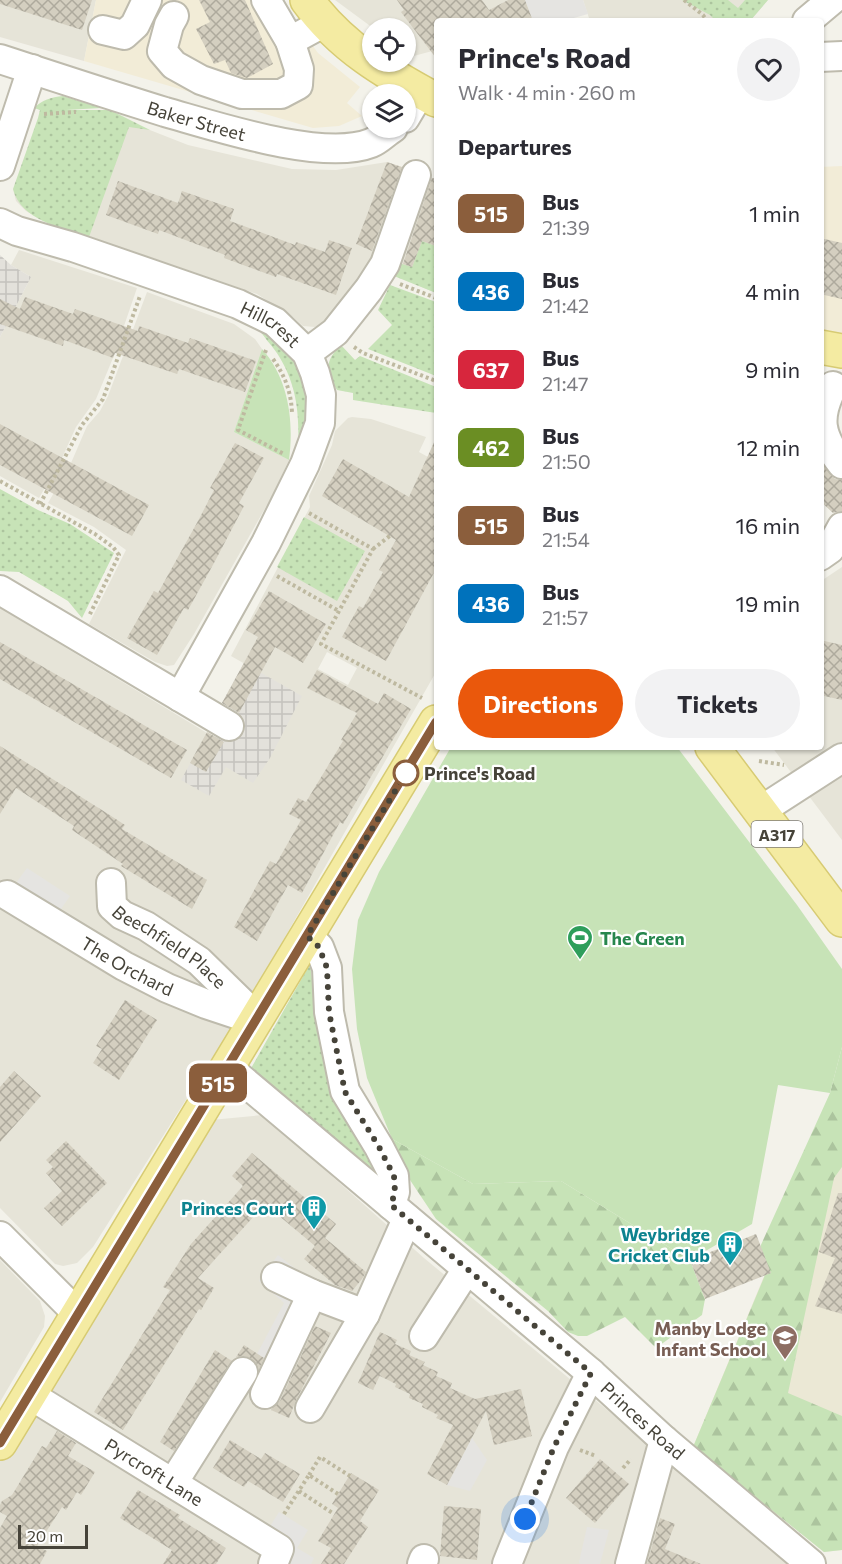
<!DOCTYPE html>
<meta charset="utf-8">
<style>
body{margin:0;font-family:Commissioner,sans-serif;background:#f2f2f3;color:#2b2b33;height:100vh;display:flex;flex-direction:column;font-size:22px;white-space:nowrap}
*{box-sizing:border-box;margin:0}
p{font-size:20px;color:#7c7c81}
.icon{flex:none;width:33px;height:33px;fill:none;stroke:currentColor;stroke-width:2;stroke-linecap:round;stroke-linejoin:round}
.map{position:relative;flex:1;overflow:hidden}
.drawer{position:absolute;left:434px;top:18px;width:390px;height:732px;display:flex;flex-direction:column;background:#fff;border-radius:6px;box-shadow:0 2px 4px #0004}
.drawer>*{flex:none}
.badge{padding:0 12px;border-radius:9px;font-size:21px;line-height:39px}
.fabs{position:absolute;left:362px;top:18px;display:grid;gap:12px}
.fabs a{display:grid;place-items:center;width:54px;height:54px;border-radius:50%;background:#fff;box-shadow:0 2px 4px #0004;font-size:30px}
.scale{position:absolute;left:18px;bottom:15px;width:70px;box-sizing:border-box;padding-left:6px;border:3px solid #464339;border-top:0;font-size:16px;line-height:21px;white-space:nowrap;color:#464339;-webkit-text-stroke:4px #fff;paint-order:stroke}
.you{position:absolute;width:30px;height:30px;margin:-15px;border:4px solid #fff;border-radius:50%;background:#1a73e8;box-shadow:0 0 0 9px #1a73e833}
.map>.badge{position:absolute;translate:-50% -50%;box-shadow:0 0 0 3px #fff}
h2{padding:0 24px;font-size:22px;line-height:54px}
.round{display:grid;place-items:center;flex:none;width:63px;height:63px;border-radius:32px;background:#f2f2f3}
.summary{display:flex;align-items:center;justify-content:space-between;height:102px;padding:0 24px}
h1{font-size:28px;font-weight:700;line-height:45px}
.button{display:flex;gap:12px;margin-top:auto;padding:12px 24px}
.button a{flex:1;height:69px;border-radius:36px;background:#ea580c;color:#fff;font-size:24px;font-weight:700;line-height:69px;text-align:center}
.button a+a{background:#f2f2f3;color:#2b2b33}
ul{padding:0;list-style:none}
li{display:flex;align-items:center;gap:18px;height:78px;padding:0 24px}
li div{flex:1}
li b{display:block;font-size:22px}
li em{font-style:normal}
li .badge{min-width:66px;font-weight:700;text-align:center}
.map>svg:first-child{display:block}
.residential{fill:#e6e4d8;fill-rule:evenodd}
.commercial{fill:#f2ecd7}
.industrial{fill:url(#industrial-grid)}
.education{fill:#ebe8d5}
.grass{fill:url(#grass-dots)}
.forest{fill:url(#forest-firs)}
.park{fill:#c7e3b7}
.parking{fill:#e5e4e1}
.building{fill:url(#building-cross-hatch)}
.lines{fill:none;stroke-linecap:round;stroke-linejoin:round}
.minor-casing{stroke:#bebbad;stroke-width:32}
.major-casing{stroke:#d7cb73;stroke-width:36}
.path{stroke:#beb9a0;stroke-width:4;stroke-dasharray:3 3;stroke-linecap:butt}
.minor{stroke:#fff;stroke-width:28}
.major{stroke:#f4eba2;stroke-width:33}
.line-casing{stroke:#fff;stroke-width:14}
.line{stroke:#8b5e3c;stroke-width:9}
.walk{stroke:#464339;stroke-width:6;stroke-dasharray:0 10.8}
.stop-dot{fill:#fff;stroke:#8b5e3c;stroke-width:3}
.labels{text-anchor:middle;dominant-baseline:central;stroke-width:4.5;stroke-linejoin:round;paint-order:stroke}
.shield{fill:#fff;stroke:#7e7b74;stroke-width:1.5}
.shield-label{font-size:16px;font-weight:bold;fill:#464339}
.street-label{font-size:18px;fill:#464339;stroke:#fff}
.stop-label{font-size:18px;font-weight:bold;fill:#464339;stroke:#fff;text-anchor:start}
.leisure-label{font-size:18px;font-weight:bold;fill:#27864d;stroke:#fff;text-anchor:start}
.culture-label{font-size:18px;font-weight:bold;fill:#0d838f;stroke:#fff;text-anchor:end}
.education-label{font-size:18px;font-weight:bold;fill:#785e54;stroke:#fff;text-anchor:end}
</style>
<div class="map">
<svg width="842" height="1564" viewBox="0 0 842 1564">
<defs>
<pattern id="industrial-grid" width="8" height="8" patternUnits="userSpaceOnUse" patternTransform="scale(1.5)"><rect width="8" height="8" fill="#e3e1db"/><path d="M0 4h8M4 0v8" fill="none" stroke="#c4c2bd"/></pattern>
<pattern id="grass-dots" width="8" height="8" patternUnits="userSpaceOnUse" patternTransform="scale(1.5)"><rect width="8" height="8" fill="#c7e3b7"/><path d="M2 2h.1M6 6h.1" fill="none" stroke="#acc49e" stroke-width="1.8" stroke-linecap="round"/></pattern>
<pattern id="forest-firs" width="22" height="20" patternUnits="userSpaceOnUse" patternTransform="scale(1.5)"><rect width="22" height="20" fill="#c7e3b7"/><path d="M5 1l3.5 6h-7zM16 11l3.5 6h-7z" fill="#acc49e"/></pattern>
<pattern id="building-cross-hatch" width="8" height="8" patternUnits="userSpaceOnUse" patternTransform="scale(1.5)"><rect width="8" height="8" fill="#d4cfc0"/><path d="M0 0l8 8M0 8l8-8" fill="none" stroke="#aeaa9d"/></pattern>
</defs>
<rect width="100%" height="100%" fill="#f3f2ea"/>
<path class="residential" d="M 0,0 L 96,0 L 84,61 L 0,37 Z
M 335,0 L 508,0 L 489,10 L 436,21 L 436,50 L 410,57 L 405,53 L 405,28 L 373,28 Z
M 583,0 L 768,0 L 750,21 L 590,21 Z
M 109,114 L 188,145 L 292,169 L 336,170 L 387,162 L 436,179 L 436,293 L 367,264 L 357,287 L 324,324 L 315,327 L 303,326 L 293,317 L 257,294 L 45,221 L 26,211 L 16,201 L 13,189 Z
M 19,250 L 137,288 L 113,358 L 96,399 L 76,427 L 62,458 L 39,498 L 0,476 L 0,337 L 31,277 L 11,265 Z
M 147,292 L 234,324 L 255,339 L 262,349 L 234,432 L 289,460 L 272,496 L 194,634 L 174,665 L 167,666 L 155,662 L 89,624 L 126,550 L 94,527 L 48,503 L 71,463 L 87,426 L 100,411 L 108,396 Z
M 352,417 L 371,419 L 426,437 L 419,452 L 428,457 L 395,529 L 436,549 L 436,672 L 252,995 L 93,1247 L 77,1263 L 63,1266 L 55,1264 L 0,1208 L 0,608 L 207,733 L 226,767 L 301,696 L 231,656 L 310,507 L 309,496 L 332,445 L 335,431 L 348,418 ZM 327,652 L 357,668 L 348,685 L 318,669 Z
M 842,567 L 842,840 L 772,747 L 820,747 L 821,581 Z
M 263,1115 L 424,1258 L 793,1564 L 0,1564 L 0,1461 L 211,1120 Z
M 0,1260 L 40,1301 L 45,1316 L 44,1327 L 0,1402 Z"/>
<path class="commercial" d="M 96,0 L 281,0 L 286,9 L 318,53 L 360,87 L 347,103 L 362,116 L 339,126 L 313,128 L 84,61 Z
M 842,166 L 842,336 L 821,333 L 820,167 Z"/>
<path class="industrial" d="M 0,255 L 11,265 L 31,277 L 0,337 Z
M 244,663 L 302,696 L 270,758 L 253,783 L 226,767 L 209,796 L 181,780 L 207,733 L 224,741 L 239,713 L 222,703 Z"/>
<path class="education" d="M 842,1078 L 842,1550 L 824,1552 L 693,1447 L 817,1149 Z"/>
<path class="grass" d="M 682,0 L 728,0 L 738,8 L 745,0 L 768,0 L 750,21 L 716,21 L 710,15 Z
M 63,96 L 101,108 L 66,110 L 110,110 L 150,130 L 129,127 L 89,237 C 61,227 21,221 13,189 L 38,118 L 40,110 L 34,108 C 42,100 51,97 63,96 Z
M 422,241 L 436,246 L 436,293 L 394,276 L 399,263 L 412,267 Z
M 390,285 L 436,302 L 436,376 L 368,349 L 392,325 L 378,310 Z
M 255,323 L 279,337 L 302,372 L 310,404 L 298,460 C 299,422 300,392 280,358 C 273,346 262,336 255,323 Z
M 341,345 L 355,360 L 360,356 L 436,387 L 436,413 L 353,400 L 353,393 L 337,390 C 325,371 325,360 341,345 Z
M 0,489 L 38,510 L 70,524 L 114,553 L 82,618 L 68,601 L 19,572 L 0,571 Z
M 304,517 L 365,551 L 337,601 L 277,567 Z
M 310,964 L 320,1039 L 336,1100 L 375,1167 L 374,1174 L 250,1070 Z"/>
<path class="forest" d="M 842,1047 L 842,1167 L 834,1178 L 788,1393 L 842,1416 L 842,1550 L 824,1552 L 693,1447 L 765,1275 L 760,1247 L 830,1093 Z
M 392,1139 L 473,1184 L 561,1181 L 690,1260 L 705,1299 L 702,1315 L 656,1348 L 625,1317 L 587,1336 L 578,1336 L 568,1332 L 548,1311 L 436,1219 L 410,1180 Z"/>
<path class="park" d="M 262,349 C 289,379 294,422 289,460 L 234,432 Z
M 451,747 L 677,747 L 797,905 L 842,969 L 842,1047 L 830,1093 L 778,1085 L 752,1224 L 690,1260 L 561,1181 L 473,1184 L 392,1139 L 367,1078 L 357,1029 L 352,969 L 358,920 L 379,872 Z"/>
<path class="parking" d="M 525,0 L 583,0 L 588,14 L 563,21 L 533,21 Z
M 27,868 L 70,896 L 52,922 L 7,895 Z
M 278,1255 L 311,1281 L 268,1361 L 257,1354 L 284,1303 L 259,1281 Z
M 472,1438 L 487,1460 L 470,1491 L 447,1485 Z
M 279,1512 L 308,1530 L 297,1548 L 314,1558 L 311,1564 L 281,1564 L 256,1548 Z
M 587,1527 L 609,1530 L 600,1564 L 580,1564 L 579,1562 Z"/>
<path class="building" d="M 0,0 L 92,0 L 82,30 L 0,4 Z
M 199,0 L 245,0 L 273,64 L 247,78 L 231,73 L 225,60 L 214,64 L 196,29 L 210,22 Z
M 397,0 L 482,0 L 489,10 L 508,0 L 525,0 L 533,21 L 436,21 L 436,58 L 401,12 L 404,10 Z
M 387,162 L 402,167 L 372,251 L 356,244 Z
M 432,178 L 436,179 L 436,246 L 422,241 L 412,267 L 403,264 Z
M 118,181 L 178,203 L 182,191 L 234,209 L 230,221 L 295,245 L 296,242 L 325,252 L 329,240 L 352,248 L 336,295 L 277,274 L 276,277 L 224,258 L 225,255 L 159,230 L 158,234 L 106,215 Z
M 820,238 L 842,243 L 842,299 L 820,294 Z
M 25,297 L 73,314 L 75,309 L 138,331 L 139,326 L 188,343 L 190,338 L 256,361 L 245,392 L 179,369 L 177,374 L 115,353 L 113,358 L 64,340 L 63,346 L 0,324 L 0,299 L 20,309 Z
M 0,424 L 149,505 L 132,536 L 0,465 Z
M 436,438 L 436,569 L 386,661 L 342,637 L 359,606 L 363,608 L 383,572 L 379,570 L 396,540 L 322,496 L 343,459 L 409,497 Z
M 235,443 L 264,458 L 239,503 L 244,506 L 214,563 L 188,610 L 184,608 L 157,655 L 127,638 L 154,591 L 158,593 L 198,521 L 214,490 L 210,488 Z
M 823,465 L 835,479 L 842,480 L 842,511 L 833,513 L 820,501 L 820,475 Z
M 269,591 L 326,624 L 303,663 L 275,647 L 239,713 L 222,703 L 258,637 L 246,630 Z
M 820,640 L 842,645 L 842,700 L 820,695 Z
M 0,642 L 187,750 L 171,778 L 0,679 Z
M 317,670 L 378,704 L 384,693 L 411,709 L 343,824 L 340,822 L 302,893 L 288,885 L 257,941 L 234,927 L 270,861 L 276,864 L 301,820 L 289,814 L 298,798 L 306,802 L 343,741 L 341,740 L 357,713 L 307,688 Z
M 207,732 L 224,742 L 206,772 L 190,763 Z
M 0,746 L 105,812 L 125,825 L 122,829 L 207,880 L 192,909 L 121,866 L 123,864 L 72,830 L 74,826 L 16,788 L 0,814 Z
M 125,1000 L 157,1020 L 119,1080 L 93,1063 L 102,1049 L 96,1046 Z
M 14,1071 L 41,1096 L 0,1142 L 0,1087 Z
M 66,1141 L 107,1183 L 62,1226 L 44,1208 L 62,1191 L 46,1173 L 53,1167 L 46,1160 Z
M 252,1153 L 336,1224 L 325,1238 L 366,1272 L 362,1279 L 352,1291 L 335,1285 L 304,1259 L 315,1246 L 265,1204 L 198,1278 L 214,1288 L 201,1310 L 199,1309 L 123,1430 L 94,1412 L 170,1290 L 163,1287 L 191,1244 L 243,1186 L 232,1176 Z
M 838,1193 L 842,1193 L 842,1314 L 815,1306 L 835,1258 L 819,1252 Z
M 756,1234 L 771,1273 L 705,1299 L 690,1260 Z
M 315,1326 L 331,1333 L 296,1400 L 289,1418 L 271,1410 L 280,1401 Z
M 380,1332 L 397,1340 L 395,1344 L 411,1351 L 409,1355 L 425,1362 L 423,1365 L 438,1372 L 436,1376 L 452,1383 L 450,1388 L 475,1399 L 521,1389 L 532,1436 L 494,1445 L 486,1411 L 447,1485 L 427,1474 L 453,1425 L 436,1418 L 438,1415 L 422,1407 L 423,1404 L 409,1398 L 410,1394 L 395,1387 L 396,1384 L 380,1376 L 381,1373 L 373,1390 L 358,1383 Z
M 244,1345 L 264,1358 L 259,1369 L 257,1364 L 251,1358 L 243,1356 L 236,1357 Z
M 215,1350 L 232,1361 L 174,1451 L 160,1442 Z
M 57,1431 L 76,1443 L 68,1456 L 95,1472 L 81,1495 L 77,1492 L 66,1510 L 62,1507 L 37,1546 L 47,1551 L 40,1564 L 0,1564 L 0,1528 L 7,1516 L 0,1512 L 0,1505 L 2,1501 L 12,1495 L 42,1446 L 46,1448 Z
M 230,1440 L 261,1459 L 265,1453 L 300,1474 L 283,1502 L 248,1481 L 244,1487 L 213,1468 Z
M 600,1459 L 629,1484 L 595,1523 L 566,1498 Z
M 351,1473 L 379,1490 L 360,1521 L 368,1527 L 344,1564 L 321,1564 L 331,1548 L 318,1541 L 338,1508 L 332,1504 Z
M 138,1490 L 180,1515 L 178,1518 L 226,1548 L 216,1564 L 163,1564 L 172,1550 L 120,1518 Z
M 444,1506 L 481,1509 L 477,1560 L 440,1556 Z
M 660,1518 L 675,1524 L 665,1549 L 701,1564 L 647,1564 Z"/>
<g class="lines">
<defs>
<g id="minor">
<path d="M 266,0 L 290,41"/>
<path d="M 174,16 L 169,25 L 162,51 L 174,65 L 201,80 L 242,94 L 281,94 L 298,85 L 299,69 L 290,41 L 325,22"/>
<path d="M 807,21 L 832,0"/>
<path d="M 103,30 L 124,35 L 135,25 L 147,0"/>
<path d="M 820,57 L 842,56"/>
<path id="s1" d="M 0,59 C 55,77 110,95 165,112 C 215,126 323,162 371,143 C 379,140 386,132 393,128"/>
<path d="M 405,118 L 421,91"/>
<path d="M 0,166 L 32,69"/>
<path id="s2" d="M 0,223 L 17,231 L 73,247 L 238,304 L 275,322 L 307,353 L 315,373 L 321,395 L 320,423 L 305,464 L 266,543 L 180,697"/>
<path d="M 307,353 L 335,332 L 369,289 L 385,264 L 416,175"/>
<path d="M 833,386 C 816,418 820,436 842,464"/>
<path d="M 820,556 L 830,549 L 842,527"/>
<path d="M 0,590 L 229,726"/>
<path d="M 760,811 L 842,758"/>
<path id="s3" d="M 111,883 L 112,906 L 122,915 L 146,926 L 199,961 L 243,1004 L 245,1017"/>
<path id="s4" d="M 7,895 L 124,966 L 167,988 L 206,1004 L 245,1017 L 253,1024"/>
<path d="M 307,936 L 319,947 L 327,968 L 329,1012 L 345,1091 L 379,1147 L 394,1176 L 395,1192 L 391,1205"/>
<path id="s5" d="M 227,1067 L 591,1373 L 664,1440 L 811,1564"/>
<path d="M 0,1236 L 78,1314"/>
<path d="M 276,1277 L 312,1294 L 365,1314"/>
<path d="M 424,1336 L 467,1269"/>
<path d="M 265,1394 L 312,1294"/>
<path id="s6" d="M 30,1395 L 279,1549 L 273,1564"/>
<path d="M 310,1408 L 365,1314 L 407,1219"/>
<path d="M 173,1483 L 243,1372"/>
<path d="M 422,1564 L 424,1559"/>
<path d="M 507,1564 L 554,1447 L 591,1373"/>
<path d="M 630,1564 L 664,1440"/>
</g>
<path id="major" d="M 307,0 C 341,47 386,73 436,100
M 820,347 L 842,351
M 712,747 L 842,920
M 0,1443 L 436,722"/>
</defs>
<use href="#minor" class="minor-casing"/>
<use href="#major" class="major-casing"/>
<path class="path" d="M 684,0 L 703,15 L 707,21
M 44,114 L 76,112
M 400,284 L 436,298
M 354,347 L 363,353 L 436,381
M 266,350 L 238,430 L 284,454
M 273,359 C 285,376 291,391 292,413
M 0,481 L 95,534 L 113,547 L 119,555 L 89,616
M 40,504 L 82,425 L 103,399 L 140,296
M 309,513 L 373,549 L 321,644 L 422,698
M 373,549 L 391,535
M 277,576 L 339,611
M 759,761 L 784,765
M 580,1450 L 596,1456
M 623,1468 L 631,1459
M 309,1475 L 320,1457 L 350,1476
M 299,1491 L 334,1514
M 284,1514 L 309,1475 L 338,1494"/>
<use href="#minor" class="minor"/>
<use href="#major" class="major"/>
</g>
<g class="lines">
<defs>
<path id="line" d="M 0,1443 L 436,722"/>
</defs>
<use href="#line" class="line-casing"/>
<use href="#line" class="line"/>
<path class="walk" d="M 406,773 L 307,936 L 319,947 L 327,968 L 329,1012 L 345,1092 L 379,1147 L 394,1176 L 395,1192 L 391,1205 L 591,1373 L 554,1447 L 525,1519"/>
</g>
<defs>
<symbol id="stadium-pin" viewBox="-11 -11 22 30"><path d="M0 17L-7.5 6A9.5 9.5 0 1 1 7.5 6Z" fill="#2e9e5b" stroke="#fff"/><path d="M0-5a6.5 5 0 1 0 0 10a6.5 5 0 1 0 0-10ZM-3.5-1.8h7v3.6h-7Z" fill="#fff"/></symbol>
<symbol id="building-pin" viewBox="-11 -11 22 30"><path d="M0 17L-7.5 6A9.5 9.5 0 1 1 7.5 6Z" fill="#0f9aa8" stroke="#fff"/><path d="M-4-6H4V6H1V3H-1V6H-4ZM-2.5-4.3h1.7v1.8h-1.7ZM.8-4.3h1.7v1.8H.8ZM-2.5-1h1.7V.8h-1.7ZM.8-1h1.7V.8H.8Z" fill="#fff"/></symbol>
<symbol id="school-pin" viewBox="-11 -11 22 30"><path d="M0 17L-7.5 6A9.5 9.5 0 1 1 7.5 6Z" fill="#8d6e63" stroke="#fff"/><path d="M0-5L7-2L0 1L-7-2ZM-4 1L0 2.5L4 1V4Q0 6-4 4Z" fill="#fff"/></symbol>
</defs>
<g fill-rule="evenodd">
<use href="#stadium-pin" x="565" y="923" width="30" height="40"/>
<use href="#building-pin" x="299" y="1193" width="30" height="40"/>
<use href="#building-pin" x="715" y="1229" width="30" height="40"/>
<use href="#school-pin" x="770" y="1323" width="30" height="40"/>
</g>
<circle class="stop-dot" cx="406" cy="773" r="12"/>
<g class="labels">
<rect class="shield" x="751.5" y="821" width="51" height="26" rx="4.5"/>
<g class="shield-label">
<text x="777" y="834">A317</text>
</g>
<g class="street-label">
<text stroke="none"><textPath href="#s1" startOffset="206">Baker Street</textPath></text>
<text stroke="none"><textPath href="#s2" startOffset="290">Hillcrest</textPath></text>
<text stroke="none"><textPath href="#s3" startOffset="94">Beechfield Place</textPath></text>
<text stroke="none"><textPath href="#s4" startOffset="140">The Orchard</textPath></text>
<text stroke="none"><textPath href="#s5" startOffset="546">Princes Road</textPath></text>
<text stroke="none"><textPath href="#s6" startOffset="146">Pyrcroft Lane</textPath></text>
</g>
<g class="stop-label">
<text x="424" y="773">Prince's Road</text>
</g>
<g class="leisure-label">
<text x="600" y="938">The Green</text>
</g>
<g class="culture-label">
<text x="294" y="1208">Princes Court</text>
<text x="710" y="1234">Weybridge<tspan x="710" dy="21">Cricket Club</tspan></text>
</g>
<g class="education-label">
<text x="766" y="1328">Manby Lodge<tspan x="766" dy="21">Infant School</tspan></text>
</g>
</g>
</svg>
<div class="fabs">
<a><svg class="icon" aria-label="locate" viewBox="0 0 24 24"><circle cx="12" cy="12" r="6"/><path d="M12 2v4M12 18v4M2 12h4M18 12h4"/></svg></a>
<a><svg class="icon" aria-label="layers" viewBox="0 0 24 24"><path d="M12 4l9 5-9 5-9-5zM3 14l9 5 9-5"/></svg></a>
</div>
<div class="scale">20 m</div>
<div class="you" style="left:525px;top:1519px"></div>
<b class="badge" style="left:218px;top:1083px;background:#8b5e3c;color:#fff">515</b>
<section class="drawer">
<div class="summary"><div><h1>Prince's Road</h1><p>Walk · 4 min · 260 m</p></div><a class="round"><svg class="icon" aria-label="heart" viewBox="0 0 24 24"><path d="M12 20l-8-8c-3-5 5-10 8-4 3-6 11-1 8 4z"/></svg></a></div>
<h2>Departures</h2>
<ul>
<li><span class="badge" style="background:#8b5e3c;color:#fff">515</span><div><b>Bus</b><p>21:39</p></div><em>1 min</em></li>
<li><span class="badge" style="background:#0072bc;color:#fff">436</span><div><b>Bus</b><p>21:42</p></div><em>4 min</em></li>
<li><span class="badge" style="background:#d7263d;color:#fff">637</span><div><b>Bus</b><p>21:47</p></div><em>9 min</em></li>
<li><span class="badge" style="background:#6b8e23;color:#fff">462</span><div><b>Bus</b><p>21:50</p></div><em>12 min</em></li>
<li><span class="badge" style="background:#8b5e3c;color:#fff">515</span><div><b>Bus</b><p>21:54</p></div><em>16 min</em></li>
<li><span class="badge" style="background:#0072bc;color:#fff">436</span><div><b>Bus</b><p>21:57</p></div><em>19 min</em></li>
</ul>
<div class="button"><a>Directions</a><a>Tickets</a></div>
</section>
</div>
